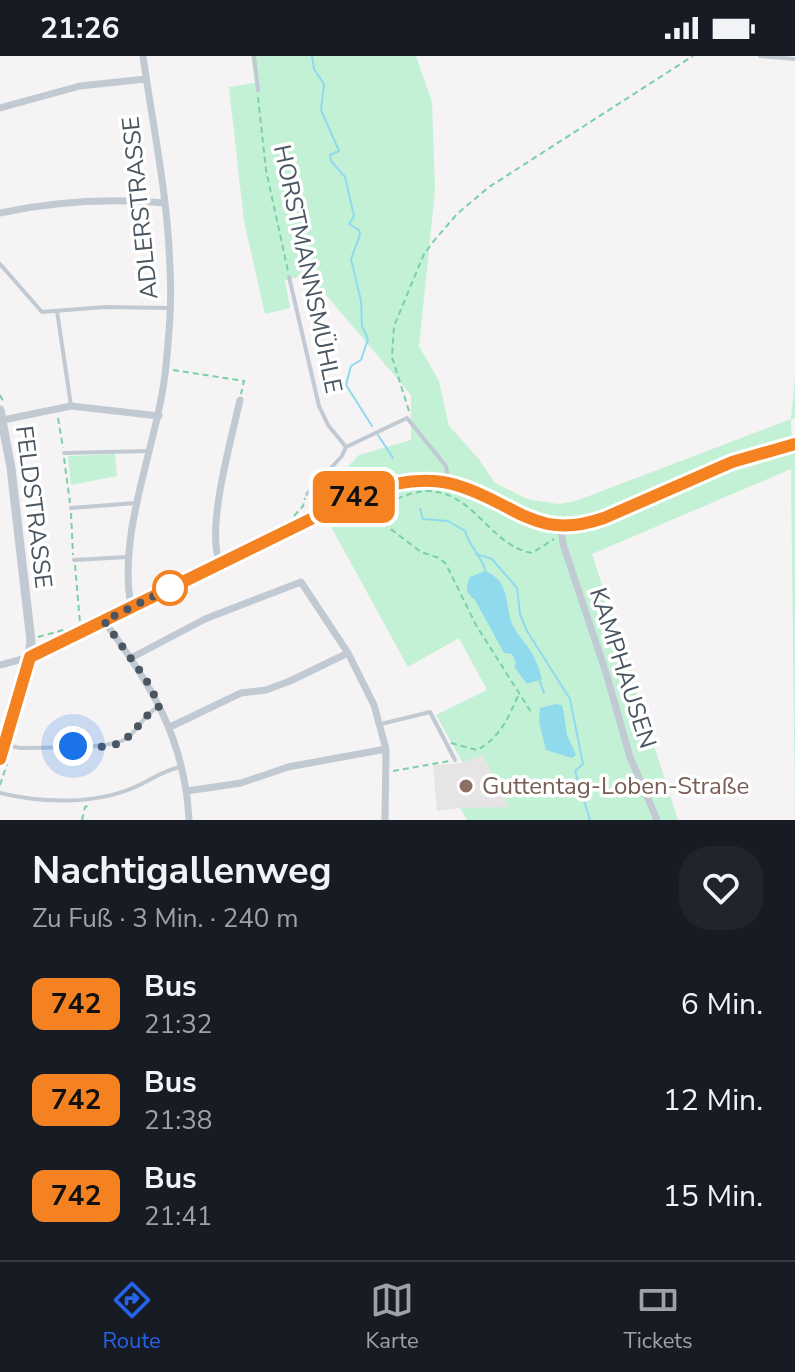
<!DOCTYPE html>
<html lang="de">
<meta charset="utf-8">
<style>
body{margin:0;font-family:"Nunito Sans",sans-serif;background:#20242c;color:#f1f3f6;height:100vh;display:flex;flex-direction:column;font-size:30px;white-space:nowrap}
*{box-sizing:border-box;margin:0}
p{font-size:26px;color:#9ea1a6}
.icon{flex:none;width:44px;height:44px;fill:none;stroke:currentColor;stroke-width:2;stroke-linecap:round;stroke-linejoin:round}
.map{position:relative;height:764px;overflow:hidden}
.sheet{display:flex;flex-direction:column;background:#171b24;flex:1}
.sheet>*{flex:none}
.badge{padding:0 16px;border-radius:12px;font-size:28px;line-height:52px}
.you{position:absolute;width:40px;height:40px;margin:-20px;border:6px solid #fff;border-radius:50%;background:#1a73e8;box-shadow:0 0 0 12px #1a73e833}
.map>.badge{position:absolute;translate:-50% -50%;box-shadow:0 0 0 4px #fff}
.round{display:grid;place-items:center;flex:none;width:84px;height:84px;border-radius:32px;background:#20242c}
.head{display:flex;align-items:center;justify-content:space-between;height:136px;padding:0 32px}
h1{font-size:38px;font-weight:700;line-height:60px}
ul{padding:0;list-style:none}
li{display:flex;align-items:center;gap:24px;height:96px;padding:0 32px}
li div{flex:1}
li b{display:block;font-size:30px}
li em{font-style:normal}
li .badge{min-width:88px;font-weight:700;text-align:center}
.status{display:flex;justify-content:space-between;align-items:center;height:56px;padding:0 40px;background:#171b24;direction:ltr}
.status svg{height:22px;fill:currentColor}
.tabs{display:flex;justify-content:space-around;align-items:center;height:112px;border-top:2px solid #363941;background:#171b24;font-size:22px;color:#9ea1a6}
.tabs a{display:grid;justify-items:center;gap:4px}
.tabs .active{color:#2563eb}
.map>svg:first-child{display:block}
.education{fill:#e6e4e5}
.green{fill:#c3f1d5}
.water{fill:#90daee}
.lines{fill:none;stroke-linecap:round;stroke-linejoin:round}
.stream{stroke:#90daee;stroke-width:2}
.path{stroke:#7ad0a6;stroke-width:2;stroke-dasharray:6 4;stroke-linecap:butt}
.service{stroke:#c1cad2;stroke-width:4}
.minor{stroke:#c1cad2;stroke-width:7}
.tertiary{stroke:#c1cad2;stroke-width:9}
.line-casing{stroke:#fff;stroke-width:18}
.line{stroke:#f58220;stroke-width:12}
.walk{stroke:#4a5661;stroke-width:8;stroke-dasharray:0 14.4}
.stop-dot{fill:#fff;stroke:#f58220;stroke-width:4}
.education-dot{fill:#8d6e63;stroke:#fff;stroke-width:3}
.labels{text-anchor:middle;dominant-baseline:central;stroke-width:7;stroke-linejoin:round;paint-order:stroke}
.street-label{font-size:24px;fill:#4a5661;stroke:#fff}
.education-label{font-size:24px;fill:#785e54;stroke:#fff;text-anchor:start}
</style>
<div class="status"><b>21:26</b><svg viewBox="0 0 49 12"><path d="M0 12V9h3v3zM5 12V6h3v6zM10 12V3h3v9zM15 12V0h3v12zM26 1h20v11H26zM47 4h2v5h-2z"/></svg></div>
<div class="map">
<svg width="795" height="764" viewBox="0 0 795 764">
<rect width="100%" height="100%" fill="#f5f3f3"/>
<path class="education" d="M 481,698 L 510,752 L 460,752 L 437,755 L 433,709 L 463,707 Z"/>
<path class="green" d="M 251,0 L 416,0 L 432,46 L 435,135 L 419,290 L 439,325 L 449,370 L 478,402 L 495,427 L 527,443 L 558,448 L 576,445 L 791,363 L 795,322 L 795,362 L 791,363 L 792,395 L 795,396 L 795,764 L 791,413 L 592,498 L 678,764 L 467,764 L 460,752 L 509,751 L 482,699 L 463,707 L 436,659 L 487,634 L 459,582 L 408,611 L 330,469 L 308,451 L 359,399 L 411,384 L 411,339 L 309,219 L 285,224 L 290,252 L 265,258 L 244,165 L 229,31 L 255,27 Z
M 115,398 L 117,420 L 71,429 L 68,400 Z"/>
<path class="water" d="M 485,515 C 510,525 505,547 512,568 C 516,577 525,586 530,594 C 536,603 539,613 542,623 L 527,628 L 514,611 L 516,607 L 512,598 L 504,597 L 475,544 C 466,537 465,531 470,521 Z
M 555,648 L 562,649 C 565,659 565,669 567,679 C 569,685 574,692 576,699 L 572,702 L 546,694 L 539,666 L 540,652 Z"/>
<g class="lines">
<path class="stream" d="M 312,0 L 314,13 L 324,28 L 321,54 L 339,95 L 330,99 L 331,105 L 345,121 L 354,160 L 349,168 L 359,174 L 360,179 L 351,203 L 361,245 L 362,270 L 368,283 L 361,304 L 351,310 L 346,329 L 372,370
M 378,379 L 393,402
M 420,453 L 423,463 L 448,465 L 465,475 C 469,491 484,502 486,517
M 476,498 L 492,503 L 517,532 L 520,558 L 527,575 L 570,643 L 583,708 L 575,715 L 590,764
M 539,623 L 544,637"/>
<path class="path" d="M 258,41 L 266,114 L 288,215
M 173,314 L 244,325 L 241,338
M 0,339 L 4,347
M 409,355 L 392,301 L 394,270 L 424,198 L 433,186 L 457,158 L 489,131 L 693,0
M 58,362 L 63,392
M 64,402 L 70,447
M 359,449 L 421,496 L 439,502 L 446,508 L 476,569 L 531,656
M 369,454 C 387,448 409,435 428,435 C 475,436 490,490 532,497 L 554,483
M 71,457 L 73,499
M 294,460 L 303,450 L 305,442
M 75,509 L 80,567
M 38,581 L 67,573
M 451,687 L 477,694 C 500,682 508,662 518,640
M 393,715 L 450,705
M 0,729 L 7,708
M 82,764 L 85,751 L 90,749"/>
<path class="service" d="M 254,0 L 258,34
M 760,0 L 795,3
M 0,208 L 42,256 L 105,251 L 170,252
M 289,221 L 319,350 L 328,369 L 346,391
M 57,255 L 71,350
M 64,397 L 149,395
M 307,438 L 342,400 L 346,391 L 407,362 L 446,410 L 448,425
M 71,452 L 136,447
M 74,504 L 128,501
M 381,668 L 430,656 L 455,704
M 7,689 L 20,692 C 43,691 112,694 127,682 C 139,673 143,659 158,651
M 0,737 C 41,747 95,749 135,731 C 151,724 162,715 180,711"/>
<path class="minor" d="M 0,52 L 80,30 L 146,23
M 0,157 C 56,145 108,142 165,147
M 3,364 L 71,350 L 159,360
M 561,470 L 563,488 L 607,620 L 630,701 L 657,764
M 220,507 C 205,474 232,381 240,344
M 131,551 C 117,472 158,390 166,310 C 169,278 172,245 170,213 C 168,141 153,71 143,0
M 104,565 C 151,628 185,683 189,764
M 131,602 L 205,563 L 301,526 L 348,597 L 374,649 L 386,693 L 385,764
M 0,609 L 30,601
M 170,671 L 241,637 L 266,634 L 290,625 L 348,597
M 187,735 L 241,727 L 288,711 L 386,693"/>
<path class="tertiary" d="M 0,354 L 11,412 L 31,585 L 26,619 L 0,703
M 30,601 L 340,447 C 378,430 419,418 459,430 C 518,448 534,486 604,462 L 732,406 L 795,388"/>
</g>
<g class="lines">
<defs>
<path id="line" d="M 0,703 L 30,601 L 364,437 C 394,426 425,420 456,429 C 515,446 535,486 604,462 L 732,406 L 795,388"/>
</defs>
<use href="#line" class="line-casing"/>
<use href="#line" class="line"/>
<path class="walk" d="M 73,690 C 91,690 114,695 128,681 C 140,670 145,658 160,650 L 145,622 L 104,565 L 170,532"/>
</g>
<circle class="stop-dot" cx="170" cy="532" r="16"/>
<circle class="education-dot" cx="466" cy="730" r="8"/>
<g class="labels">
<g class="street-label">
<text transform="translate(140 152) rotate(-96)">ADLERSTRASSE</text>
<text transform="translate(308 213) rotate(78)">HORSTMANNSMÜHLE</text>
<text transform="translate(34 451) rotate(83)">FELDSTRASSE</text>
<text transform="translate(623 612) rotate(72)">KAMPHAUSEN</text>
</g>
<g class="education-label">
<text x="482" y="730">Guttentag-Loben-Straße</text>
</g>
</g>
</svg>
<div class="you" style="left:73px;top:690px"></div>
<b class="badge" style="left:354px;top:441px;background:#f58220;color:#111">742</b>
</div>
<section class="sheet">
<div class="head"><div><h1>Nachtigallenweg</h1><p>Zu Fuß · 3 Min. · 240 m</p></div><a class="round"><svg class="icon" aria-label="heart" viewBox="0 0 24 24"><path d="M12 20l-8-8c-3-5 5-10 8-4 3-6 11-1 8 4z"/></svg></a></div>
<ul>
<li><span class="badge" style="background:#f58220;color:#111">742</span><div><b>Bus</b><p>21:32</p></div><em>6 Min.</em></li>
<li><span class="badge" style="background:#f58220;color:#111">742</span><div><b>Bus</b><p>21:38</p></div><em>12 Min.</em></li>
<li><span class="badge" style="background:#f58220;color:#111">742</span><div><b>Bus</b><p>21:41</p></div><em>15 Min.</em></li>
</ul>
</section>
<nav class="tabs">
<a class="active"><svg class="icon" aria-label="directions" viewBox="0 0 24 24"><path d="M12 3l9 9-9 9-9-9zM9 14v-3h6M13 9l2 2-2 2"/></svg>Route</a>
<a><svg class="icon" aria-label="map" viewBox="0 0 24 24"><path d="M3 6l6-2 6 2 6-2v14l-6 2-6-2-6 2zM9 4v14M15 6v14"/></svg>Karte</a>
<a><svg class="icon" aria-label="tickets" viewBox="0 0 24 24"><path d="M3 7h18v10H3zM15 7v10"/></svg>Tickets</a>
</nav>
